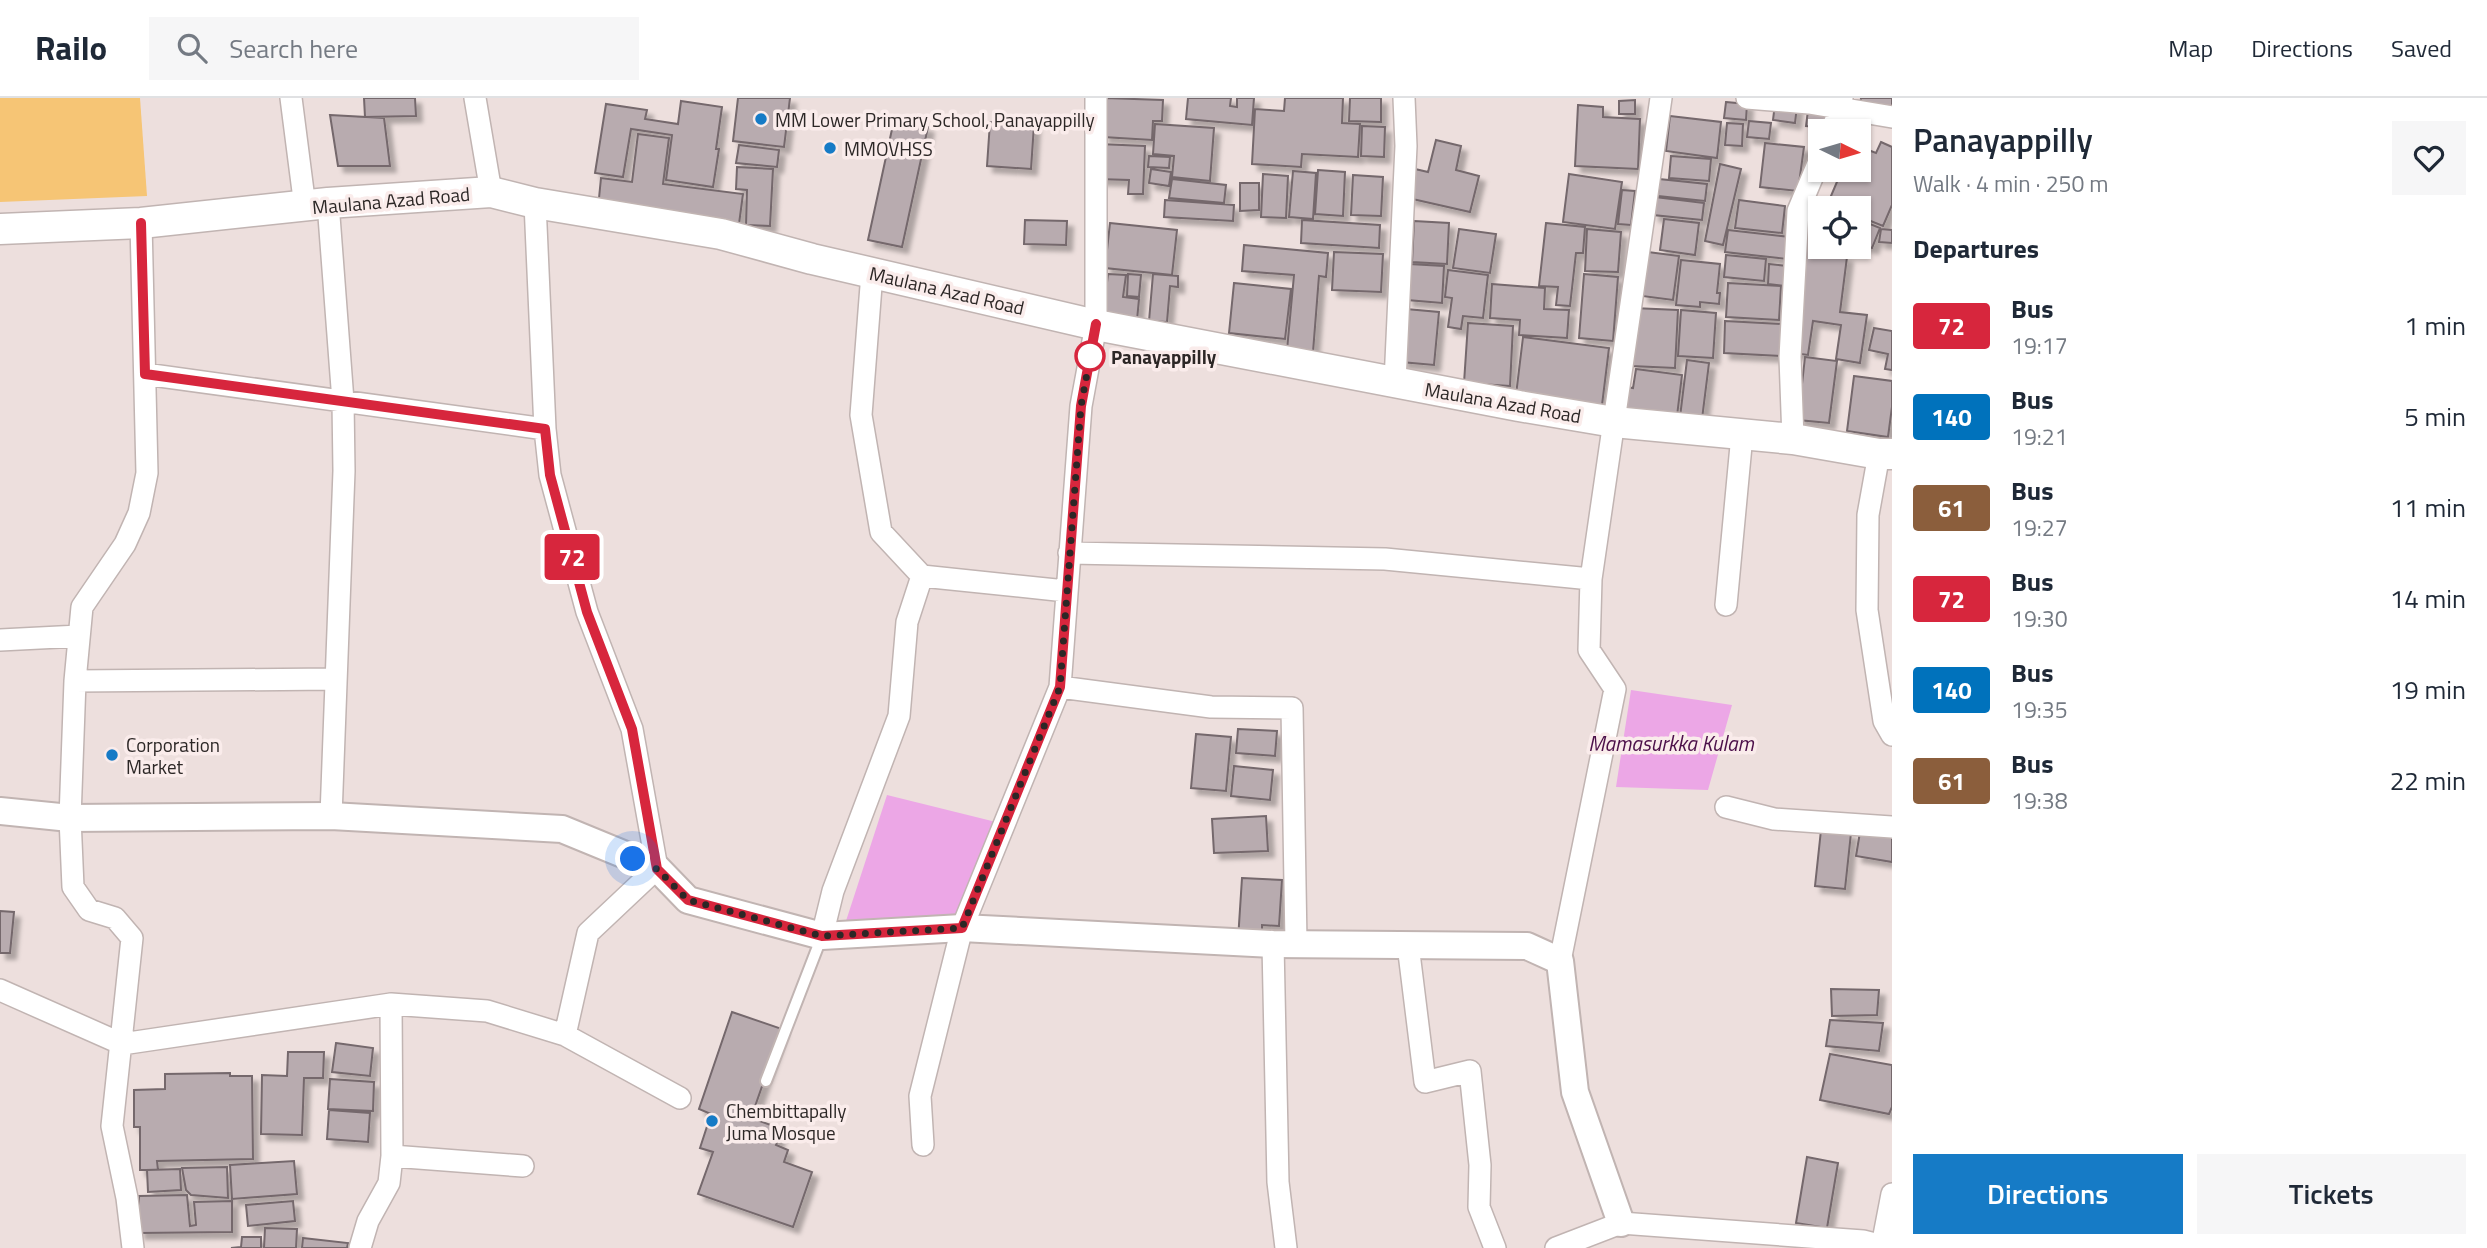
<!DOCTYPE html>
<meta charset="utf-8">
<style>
body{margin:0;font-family:"Titillium Web",sans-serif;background:#f6f6f7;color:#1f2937;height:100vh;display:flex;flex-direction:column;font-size:26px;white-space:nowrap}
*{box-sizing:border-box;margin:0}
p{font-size:23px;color:#747a83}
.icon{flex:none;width:38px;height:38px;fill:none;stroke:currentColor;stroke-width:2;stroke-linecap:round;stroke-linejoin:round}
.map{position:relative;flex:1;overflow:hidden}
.panel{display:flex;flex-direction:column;background:#fff;width:595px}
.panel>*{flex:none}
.badge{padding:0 14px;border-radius:5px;font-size:24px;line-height:46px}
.needle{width:46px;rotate:95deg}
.tools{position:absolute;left:1808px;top:21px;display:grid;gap:14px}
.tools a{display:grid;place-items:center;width:63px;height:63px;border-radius:0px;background:#fff;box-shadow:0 2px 5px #0004;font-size:35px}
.you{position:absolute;width:35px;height:35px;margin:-18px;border:5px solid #fff;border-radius:50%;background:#1a73e8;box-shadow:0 0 0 10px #1a73e833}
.map>.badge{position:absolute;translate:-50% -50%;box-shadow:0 0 0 4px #fff}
h2{padding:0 21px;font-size:26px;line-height:63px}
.round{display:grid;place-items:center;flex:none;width:74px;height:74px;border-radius:0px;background:#f6f6f7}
.headline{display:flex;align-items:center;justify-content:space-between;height:119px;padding:0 21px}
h1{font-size:33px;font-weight:600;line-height:52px}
.cta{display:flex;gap:14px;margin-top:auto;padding:14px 21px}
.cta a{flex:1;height:80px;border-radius:0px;background:#167bc6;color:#fff;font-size:28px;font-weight:600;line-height:80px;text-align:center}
.cta a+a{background:#f6f6f7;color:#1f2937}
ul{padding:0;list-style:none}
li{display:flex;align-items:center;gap:21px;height:91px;padding:0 21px}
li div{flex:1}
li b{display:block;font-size:26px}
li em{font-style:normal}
li .badge{min-width:77px;font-weight:700;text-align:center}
header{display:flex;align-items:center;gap:42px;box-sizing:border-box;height:98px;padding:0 35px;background:#fff;border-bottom:2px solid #e0e1e3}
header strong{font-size:33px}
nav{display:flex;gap:38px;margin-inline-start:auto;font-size:24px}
.search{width:490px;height:63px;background:#f6f6f7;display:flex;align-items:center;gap:18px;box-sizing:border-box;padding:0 24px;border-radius:0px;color:#747a83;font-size:26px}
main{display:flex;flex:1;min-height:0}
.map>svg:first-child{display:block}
.green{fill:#f6c575}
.water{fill:#eca7e6}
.building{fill:#b8abaf;stroke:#74686c;stroke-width:2;filter:url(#shadow)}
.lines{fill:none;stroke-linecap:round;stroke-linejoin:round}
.service-casing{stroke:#c1b4b2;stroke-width:14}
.minor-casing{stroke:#c1b4b2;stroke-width:24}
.tertiary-casing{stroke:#c1b4b2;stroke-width:30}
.secondary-casing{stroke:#c1b4b2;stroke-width:33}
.service{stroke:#fff;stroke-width:10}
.minor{stroke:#fff;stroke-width:21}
.tertiary{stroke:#fff;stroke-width:26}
.secondary{stroke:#fff;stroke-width:30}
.line-casing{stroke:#fff;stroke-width:16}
.line{stroke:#d7263d;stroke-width:10}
.walk{stroke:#2c2726;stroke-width:7;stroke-dasharray:0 12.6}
.poi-dot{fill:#167bc6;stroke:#faeceb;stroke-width:2.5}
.stop-dot{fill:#fff;stroke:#d7263d;stroke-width:3.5}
.labels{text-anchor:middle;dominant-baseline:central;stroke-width:7;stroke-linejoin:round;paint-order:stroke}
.poi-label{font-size:19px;fill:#2c2726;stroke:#faeceb;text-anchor:start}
.street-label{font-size:19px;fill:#2c2726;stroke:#faeceb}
.stop-label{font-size:19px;font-weight:bold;fill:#2c2726;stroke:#faeceb;text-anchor:start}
.water-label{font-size:21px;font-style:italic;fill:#4c104a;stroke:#faeceb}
</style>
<header>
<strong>Railo</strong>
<div class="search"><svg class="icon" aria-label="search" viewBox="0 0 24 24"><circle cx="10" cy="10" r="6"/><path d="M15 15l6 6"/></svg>Search here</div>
<nav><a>Map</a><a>Directions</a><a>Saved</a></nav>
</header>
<main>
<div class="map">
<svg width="1892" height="1150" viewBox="0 0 1892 1150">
<defs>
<filter id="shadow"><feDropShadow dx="6" dy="6" stdDeviation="2" flood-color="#0004"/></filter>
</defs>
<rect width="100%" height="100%" fill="#eddfdd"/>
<path class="green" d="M 0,0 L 140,0 L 147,98 L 0,104 Z"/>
<path class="water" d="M 1631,592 L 1732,607 L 1708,692 L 1616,689 Z
M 887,697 L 1000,725 L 959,823 L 845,826 Z"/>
<path class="building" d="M 364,0 L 415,0 L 416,18 L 365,19 Z
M 738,0 L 790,0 L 784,49 L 733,43 Z
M 1105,0 L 1163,2 L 1162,23 L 1153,23 L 1152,42 L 1103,39 Z
M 1188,0 L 1231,0 L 1230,8 L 1237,9 L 1237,0 L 1254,0 L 1252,27 L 1186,21 Z
M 1285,0 L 1343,0 L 1342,25 L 1360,26 L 1358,59 L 1302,56 L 1301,69 L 1252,66 L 1255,11 L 1284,13 Z
M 1350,0 L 1381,0 L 1381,24 L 1349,23 Z
M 1861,0 L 1892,0 L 1892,14 L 1860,9 Z
M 1635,2 L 1635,16 L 1619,16 L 1619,3 Z
M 681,3 L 722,9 L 716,51 L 719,51 L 713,89 L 666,82 L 672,37 L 631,31 L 623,79 L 595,75 L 606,6 L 647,12 L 645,21 L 678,26 Z
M 1726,4 L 1747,6 L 1746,22 L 1724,20 Z
M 1775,6 L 1797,8 L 1795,25 L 1773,22 Z
M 1578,7 L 1603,9 L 1603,19 L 1640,21 L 1638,71 L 1575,68 Z
M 1808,12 L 1830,14 L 1828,30 L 1806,28 Z
M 330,17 L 384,20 L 390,68 L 338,68 Z
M 1670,18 L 1721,24 L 1717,60 L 1666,53 Z
M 894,22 L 928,29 L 902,149 L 868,142 Z
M 1749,23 L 1771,25 L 1769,41 L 1747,39 Z
M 990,24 L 1034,27 L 1031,71 L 987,68 Z
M 1727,25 L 1743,26 L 1742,48 L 1725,47 Z
M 1155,26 L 1214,30 L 1210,83 L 1172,79 L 1174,58 L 1153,56 Z
M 1362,28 L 1385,29 L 1384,59 L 1361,58 Z
M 638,36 L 669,40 L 663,86 L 743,96 L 739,126 L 598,110 L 601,80 L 632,84 Z
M 1436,42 L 1461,48 L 1456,72 L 1479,78 L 1470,114 L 1408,100 L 1415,71 L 1428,74 Z
M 1881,44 L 1892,49 L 1892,107 L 1883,128 L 1858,118 L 1858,110 L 1840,110 L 1828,105 L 1842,72 L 1858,72 L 1858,48 L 1876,55 Z
M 1765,45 L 1804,49 L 1798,93 L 1760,89 Z
M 1099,46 L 1145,48 L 1143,96 L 1128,96 L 1129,82 L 1097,81 Z
M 739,47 L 779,52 L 777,69 L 736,65 Z
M 1149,58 L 1170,59 L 1169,70 L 1148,69 Z
M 1671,58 L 1711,61 L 1709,83 L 1669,80 Z
M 1720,66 L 1741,71 L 1723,147 L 1705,143 Z
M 737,69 L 773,71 L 770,128 L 746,127 L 747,92 L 736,91 Z
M 1151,71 L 1171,74 L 1169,88 L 1149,85 Z
M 1318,72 L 1345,74 L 1343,118 L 1315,116 Z
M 1293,73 L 1316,75 L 1313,121 L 1289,119 Z
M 1263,76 L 1288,78 L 1286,120 L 1261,119 Z
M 1569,76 L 1622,84 L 1615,131 L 1563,124 Z
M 1353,77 L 1383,79 L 1381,118 L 1351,117 Z
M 1172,81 L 1226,87 L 1224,105 L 1169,100 Z
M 1659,81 L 1707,86 L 1705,103 L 1658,98 Z
M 1240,85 L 1259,85 L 1259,112 L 1240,113 Z
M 1622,92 L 1635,93 L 1631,127 L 1618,126 Z
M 1655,99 L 1704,105 L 1702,122 L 1653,117 Z
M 1165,102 L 1234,107 L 1233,123 L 1164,119 Z
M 1739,102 L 1785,108 L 1782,135 L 1735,130 Z
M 1810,102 L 1830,110 L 1820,110 L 1820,130 L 1802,122 Z
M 1664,121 L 1699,125 L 1695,157 L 1660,152 Z
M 1858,121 L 1880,130 L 1872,150 L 1858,145 Z
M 1025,122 L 1067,123 L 1066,147 L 1024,146 Z
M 1302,122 L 1380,127 L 1379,150 L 1301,145 Z
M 1414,123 L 1449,125 L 1447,166 L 1412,164 Z
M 1110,125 L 1177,132 L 1172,177 L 1105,170 Z
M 1546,125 L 1585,129 L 1583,155 L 1576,155 L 1570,208 L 1556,207 L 1558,189 L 1539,188 Z
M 1459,131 L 1496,136 L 1490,175 L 1453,170 Z
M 1587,131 L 1621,134 L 1618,174 L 1585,173 Z
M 1881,131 L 1892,132 L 1892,145 L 1879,144 Z
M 1728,132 L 1790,139 L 1787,161 L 1725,154 Z
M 1807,137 L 1820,139 L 1820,149 L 1824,149 L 1823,155 L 1847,159 L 1840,214 L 1867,217 L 1860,265 L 1836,261 L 1841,227 L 1813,223 L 1808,257 L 1793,255 Z
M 1244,147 L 1328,155 L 1326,179 L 1319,178 L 1313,254 L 1287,252 L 1294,177 L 1242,173 Z
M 1334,154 L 1383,156 L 1381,194 L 1332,192 Z
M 1648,154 L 1679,158 L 1673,202 L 1642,198 Z
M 1726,157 L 1766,161 L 1764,183 L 1724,179 Z
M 1681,162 L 1720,166 L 1717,195 L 1720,195 L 1719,206 L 1700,204 L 1700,209 L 1676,207 Z
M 1409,166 L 1444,168 L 1442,205 L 1407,202 Z
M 1769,166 L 1787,168 L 1785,188 L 1768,186 Z
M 1448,172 L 1488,177 L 1483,220 L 1463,218 L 1461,231 L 1448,229 L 1452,200 L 1445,199 Z
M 1108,176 L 1126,177 L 1123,199 L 1139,201 L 1137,222 L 1103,218 Z
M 1128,176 L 1141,177 L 1139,199 L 1127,198 Z
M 1153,176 L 1178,178 L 1178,189 L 1170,188 L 1167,224 L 1149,223 Z
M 1584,176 L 1618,179 L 1613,243 L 1579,240 Z
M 1234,185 L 1291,191 L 1285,241 L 1229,235 Z
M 1728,185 L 1781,188 L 1779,222 L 1726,219 Z
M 1492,186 L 1545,190 L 1544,211 L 1569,212 L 1567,240 L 1519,237 L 1520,222 L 1490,220 Z
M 1633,210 L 1678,212 L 1675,270 L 1631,268 Z
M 1406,211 L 1439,214 L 1434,267 L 1401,264 Z
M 1681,212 L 1716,215 L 1713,260 L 1678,258 Z
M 1725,223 L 1783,226 L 1782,258 L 1724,255 Z
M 1468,225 L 1513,228 L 1510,288 L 1464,285 Z
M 1874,230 L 1892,233 L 1892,272 L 1885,271 L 1888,256 L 1869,252 Z
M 1523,239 L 1609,250 L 1602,307 L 1516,297 Z
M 1805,259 L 1837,263 L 1829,325 L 1798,322 Z
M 1687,262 L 1709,265 L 1702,321 L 1680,319 Z
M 1636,271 L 1682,277 L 1677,318 L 1623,311 L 1626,289 L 1633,290 Z
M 1854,278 L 1892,283 L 1892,309 L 1888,339 L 1847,333 Z
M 1238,631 L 1277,633 L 1275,658 L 1236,655 Z
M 1196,636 L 1231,639 L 1226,693 L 1191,690 Z
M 1234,668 L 1273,672 L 1270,702 L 1231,698 Z
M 1266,718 L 1268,753 L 1214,755 L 1212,721 Z
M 1821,732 L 1851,735 L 1845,791 L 1815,788 Z
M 1860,734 L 1892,739 L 1892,764 L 1856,758 Z
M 1242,780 L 1282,782 L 1279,828 L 1262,827 L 1262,843 L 1238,842 Z
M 0,813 L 14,814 L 10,855 L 0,855 Z
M 1831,891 L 1879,892 L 1877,917 L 1832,918 Z
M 732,914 L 782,931 L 751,1020 L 782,1031 L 776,1047 L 788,1052 L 784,1064 L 812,1074 L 793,1129 L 698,1096 L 713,1054 L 700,1050 L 711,1016 L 699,1011 Z
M 1830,922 L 1883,925 L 1879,953 L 1826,948 Z
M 336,945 L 373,950 L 370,978 L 332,974 Z
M 288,954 L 324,954 L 323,980 L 304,980 L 302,1037 L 261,1036 L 262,977 L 287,978 Z
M 1830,956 L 1892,967 L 1892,1009 L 1889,1016 L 1820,1002 Z
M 230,975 L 230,978 L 252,978 L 253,1061 L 157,1063 L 158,1072 L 140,1072 L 140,1029 L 134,1029 L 134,992 L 165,991 L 165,976 Z
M 330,981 L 374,984 L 373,1013 L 328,1011 Z
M 329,1012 L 370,1015 L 368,1044 L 327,1041 Z
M 1807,1059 L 1838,1065 L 1827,1130 L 1796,1125 Z
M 294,1063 L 297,1096 L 232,1101 L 230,1067 Z
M 227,1069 L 228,1100 L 191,1097 L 186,1092 L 182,1070 Z
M 180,1071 L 181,1092 L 148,1094 L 147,1072 Z
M 187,1097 L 190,1128 L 196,1127 L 194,1104 L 232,1103 L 232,1134 L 139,1135 L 139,1098 Z
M 293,1103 L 295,1123 L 248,1128 L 246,1107 Z
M 265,1130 L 297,1131 L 296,1150 L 264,1150 Z
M 242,1139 L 261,1139 L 261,1150 L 231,1150 L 241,1149 Z
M 303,1140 L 348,1145 L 347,1150 L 302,1150 Z"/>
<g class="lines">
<defs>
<path id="service" d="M 766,983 L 822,838"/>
<path id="minor" d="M 291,0 L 305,109
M 475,0 L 491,94
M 1747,0 L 1809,5 L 1892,19
M 1831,33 L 1840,12 L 1842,0
M 328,105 L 343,303 L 344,373 L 331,718
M 535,105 L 545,331 L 550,377 L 587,514 L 632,631 L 657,770 L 588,835 L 565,937
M 872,175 L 861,317 L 881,434 L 922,478 L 1066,493
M 145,276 L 545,331
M 1395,284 L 1406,48 L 1404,0
M 1793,341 L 1790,259 L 1798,113 L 1820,61
M 1879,356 L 1868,417 L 1867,512 L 1884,623 L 1892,637
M 1069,455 L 1385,461 L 1591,481
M 1726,507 L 1742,337
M 0,542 L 79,538
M 75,583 L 336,581
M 1060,589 L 1211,609 L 1292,610 L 1296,845
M 1726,709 L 1774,721 L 1892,729
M 822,838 L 833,793 L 899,618 L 907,524 L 922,478
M 1273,846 L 1278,1084 L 1286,1150
M 1408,847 L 1425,984 L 1470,973 L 1480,1067 L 1479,1109 L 1495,1150
M 1560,863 L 1615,591 L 1589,552 L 1591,481 L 1661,0
M 0,892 L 122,946 L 391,906 L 487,913 L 565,937 L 680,1000
M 923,1047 L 920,998 L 962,830 L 1060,589 L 1081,308 L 1096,227 L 1096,0
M 392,1058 L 523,1068
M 1882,1148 L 1892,1096
M 133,1150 L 127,1100 L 112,1028 L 132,840 L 115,820 L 89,812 L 73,789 L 70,720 L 75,583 L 82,509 L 125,446 L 139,415 L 147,375 L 141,125
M 360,1150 L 368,1123 L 389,1085 L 392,1058 L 391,906
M 1556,1150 L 1621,1125 L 1863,1143 L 1891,1150"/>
<path id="tertiary" d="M 0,713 L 70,720 L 331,718 L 562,731 L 657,770 L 688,802 L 822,838 L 962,830 L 1273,846 L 1527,848 L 1560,863 L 1575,994 L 1621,1125"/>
<path id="secondary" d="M 0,131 L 141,125 L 328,105 L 491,94 L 535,105 L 721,136 L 812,161 L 1096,227 L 1519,308 L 1614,324 L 1793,341 L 1879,356 L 1892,356"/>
</defs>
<use href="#service" class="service-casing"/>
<use href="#minor" class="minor-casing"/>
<use href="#tertiary" class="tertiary-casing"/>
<use href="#secondary" class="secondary-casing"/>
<use href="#service" class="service"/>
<use href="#minor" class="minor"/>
<use href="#tertiary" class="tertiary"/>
<use href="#secondary" class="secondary"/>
</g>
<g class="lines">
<defs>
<path id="line" d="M 141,125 L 145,276 L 545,331 L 550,377 L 587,514 L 632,631 L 657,771 L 688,802 L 822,838 L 962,830 L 1060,589 L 1081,308 L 1096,226"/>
</defs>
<use href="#line" class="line-casing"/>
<use href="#line" class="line"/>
<path class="walk" d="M 633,761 L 657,771 L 688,802 L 822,838 L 962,830 L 1060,589 L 1081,308 L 1091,254 L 1090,258"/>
</g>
<g class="poi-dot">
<circle cx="761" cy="21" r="7"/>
<circle cx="830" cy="50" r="7"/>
<circle cx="112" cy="657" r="7"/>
<circle cx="712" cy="1023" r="7"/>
</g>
<circle class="stop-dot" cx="1090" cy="258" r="14"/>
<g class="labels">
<g class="poi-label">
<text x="775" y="21">MM Lower Primary School, Panayappilly</text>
<text x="844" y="50">MMOVHSS</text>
<text x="126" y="646">Corporation<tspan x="126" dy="22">Market</tspan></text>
<text x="726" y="1012">Chembittapally<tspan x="726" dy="22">Juma Mosque</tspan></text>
</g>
<g class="street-label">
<text transform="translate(391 102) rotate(-5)">Maulana Azad Road</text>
<text transform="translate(947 192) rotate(13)">Maulana Azad Road</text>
<text transform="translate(1503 304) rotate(10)">Maulana Azad Road</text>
</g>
<g class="stop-label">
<text x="1111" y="258">Panayappilly</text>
</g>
<g class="water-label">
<text x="1671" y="645">Mamasurkka Kulam</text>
</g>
</g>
</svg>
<div class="tools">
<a><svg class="needle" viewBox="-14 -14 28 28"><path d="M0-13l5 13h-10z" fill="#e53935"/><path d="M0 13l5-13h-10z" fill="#747a83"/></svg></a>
<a><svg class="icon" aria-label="locate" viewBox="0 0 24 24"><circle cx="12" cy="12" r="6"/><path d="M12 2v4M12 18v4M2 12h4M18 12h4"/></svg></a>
</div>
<div class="you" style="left:633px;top:761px"></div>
<b class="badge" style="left:572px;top:459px;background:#d7263d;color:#fff">72</b>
</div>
<section class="panel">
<div class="headline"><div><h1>Panayappilly</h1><p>Walk · 4 min · 250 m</p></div><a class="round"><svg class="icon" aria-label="heart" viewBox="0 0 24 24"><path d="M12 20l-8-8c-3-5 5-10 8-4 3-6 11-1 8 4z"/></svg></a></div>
<h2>Departures</h2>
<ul>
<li><span class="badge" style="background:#d7263d;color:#fff">72</span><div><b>Bus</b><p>19:17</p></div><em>1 min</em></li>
<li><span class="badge" style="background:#0072bc;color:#fff">140</span><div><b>Bus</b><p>19:21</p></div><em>5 min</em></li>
<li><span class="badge" style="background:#8b5e3c;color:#fff">61</span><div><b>Bus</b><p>19:27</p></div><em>11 min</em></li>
<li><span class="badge" style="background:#d7263d;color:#fff">72</span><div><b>Bus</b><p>19:30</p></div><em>14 min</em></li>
<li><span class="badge" style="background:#0072bc;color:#fff">140</span><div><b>Bus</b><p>19:35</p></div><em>19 min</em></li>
<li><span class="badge" style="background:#8b5e3c;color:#fff">61</span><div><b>Bus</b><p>19:38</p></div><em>22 min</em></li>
</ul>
<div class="cta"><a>Directions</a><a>Tickets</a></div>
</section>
</main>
